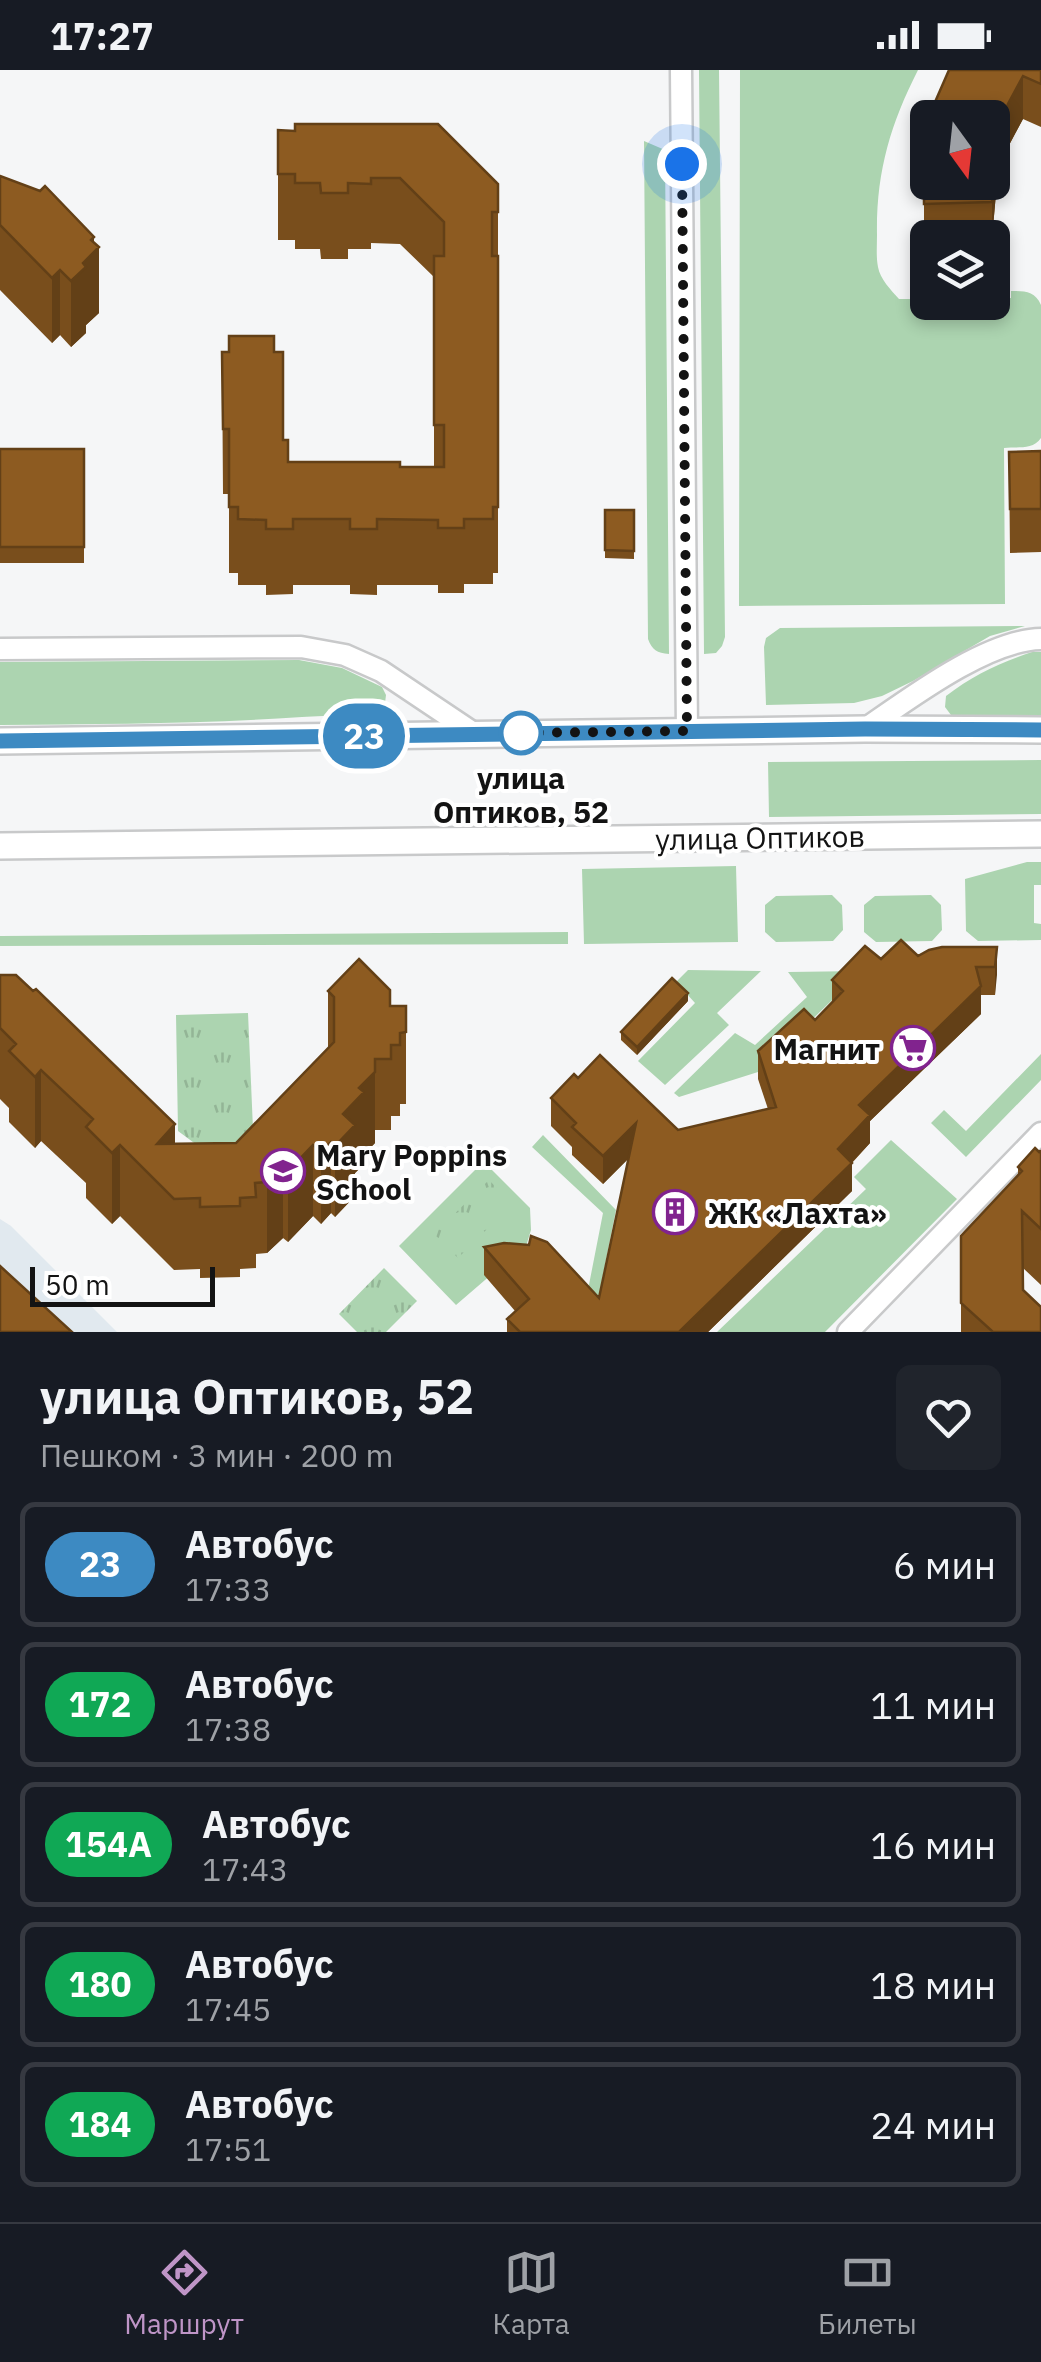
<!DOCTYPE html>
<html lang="ru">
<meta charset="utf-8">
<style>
body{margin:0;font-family:"IBM Plex Sans",sans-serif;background:#20242c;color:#f1f3f6;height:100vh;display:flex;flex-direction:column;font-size:38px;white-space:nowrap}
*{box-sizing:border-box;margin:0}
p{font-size:32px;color:#9ea1a6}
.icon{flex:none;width:55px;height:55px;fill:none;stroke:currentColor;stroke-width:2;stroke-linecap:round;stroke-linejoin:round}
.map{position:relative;height:1262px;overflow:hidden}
.sheet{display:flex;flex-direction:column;background:#171b24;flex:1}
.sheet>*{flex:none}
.badge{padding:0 20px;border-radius:32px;font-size:35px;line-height:65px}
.needle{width:65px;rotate:165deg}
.fabs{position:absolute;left:910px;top:30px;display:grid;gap:20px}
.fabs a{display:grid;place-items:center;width:100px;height:100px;border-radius:15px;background:#171b24;box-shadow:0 5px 15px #0003;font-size:50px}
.scale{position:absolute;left:30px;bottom:25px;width:185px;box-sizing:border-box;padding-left:10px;border:5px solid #131313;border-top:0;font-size:28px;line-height:35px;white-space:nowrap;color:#131313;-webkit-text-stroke:8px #fff;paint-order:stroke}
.you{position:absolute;width:50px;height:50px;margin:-25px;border:8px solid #fff;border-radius:50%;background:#1a73e8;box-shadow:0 0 0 15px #1a73e833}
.map>.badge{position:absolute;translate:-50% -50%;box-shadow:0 0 0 5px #fff}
.round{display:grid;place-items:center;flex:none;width:105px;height:105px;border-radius:15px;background:#20242c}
.summary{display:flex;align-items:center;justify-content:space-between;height:170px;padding:0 40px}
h1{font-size:48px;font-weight:700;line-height:75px}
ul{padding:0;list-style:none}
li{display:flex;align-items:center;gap:30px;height:125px;margin:0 20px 15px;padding:0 20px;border:5px solid #363941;border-radius:15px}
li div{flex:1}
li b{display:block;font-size:38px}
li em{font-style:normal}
li .badge{min-width:110px;font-weight:700;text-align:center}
.status{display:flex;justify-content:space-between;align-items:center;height:70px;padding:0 50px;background:#171b24;direction:ltr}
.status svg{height:28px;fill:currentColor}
.menu{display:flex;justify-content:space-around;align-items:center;height:140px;border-top:2px solid #363941;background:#171b24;font-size:28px;color:#9ea1a6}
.menu a{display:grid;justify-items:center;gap:5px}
.menu .selected{color:#bf95c7}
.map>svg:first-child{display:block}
.built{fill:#e1e9ef}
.grass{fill:#acd4b0}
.park{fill:url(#park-tufts)}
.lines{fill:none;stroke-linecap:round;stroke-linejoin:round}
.minor-casing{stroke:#c8c9ca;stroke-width:25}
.tertiary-casing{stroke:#c8c9ca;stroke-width:30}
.minor{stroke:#fff;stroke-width:20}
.tertiary{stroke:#fff;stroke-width:25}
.wall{fill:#794e1c}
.shaded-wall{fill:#634017}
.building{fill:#8d5b21;stroke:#634017;stroke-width:2.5}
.line-casing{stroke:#fff;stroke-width:22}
.line{stroke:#3d8ac2;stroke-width:15}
.walk{stroke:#131313;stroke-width:10;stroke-dasharray:0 18}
.stop-dot{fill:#fff;stroke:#3d8ac2;stroke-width:5}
.labels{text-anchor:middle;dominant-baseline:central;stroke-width:8;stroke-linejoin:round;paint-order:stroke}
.stop-label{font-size:30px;font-weight:bold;fill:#131313;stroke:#fff}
.street-label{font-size:30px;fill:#131313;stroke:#fff}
.poi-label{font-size:30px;font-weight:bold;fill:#131313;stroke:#fff;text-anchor:start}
</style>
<div class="status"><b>17:27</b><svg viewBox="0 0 49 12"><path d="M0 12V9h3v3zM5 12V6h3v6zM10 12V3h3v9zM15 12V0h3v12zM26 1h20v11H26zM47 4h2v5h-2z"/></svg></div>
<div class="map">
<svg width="1041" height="1262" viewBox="0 0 1041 1262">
<defs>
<pattern id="park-tufts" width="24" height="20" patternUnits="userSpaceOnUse" patternTransform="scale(2.5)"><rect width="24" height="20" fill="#acd4b0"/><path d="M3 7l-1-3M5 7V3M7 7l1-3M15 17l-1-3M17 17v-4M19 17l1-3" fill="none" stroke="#93b596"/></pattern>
</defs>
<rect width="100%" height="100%" fill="#f5f6f7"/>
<path class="built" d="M 0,1149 L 11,1156 L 117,1262 L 0,1262 Z"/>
<path class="grass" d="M 699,0 L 719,0 L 725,567 L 722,576 L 716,583 L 704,584 Z
M 740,0 L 918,0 C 890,55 876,103 877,165 C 877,175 876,187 878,197 C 880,209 891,220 899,229 L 927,229 L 928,232 L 992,232 L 993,229 L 1011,228 L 1011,221 C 1025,221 1035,221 1041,235 L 1041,368 C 1032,381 1017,376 1004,378 L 1005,534 L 739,536 Z
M 644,71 L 665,80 L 669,584 C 657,583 652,580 648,569 Z
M 1025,556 L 990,566 L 913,611 L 882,626 L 854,633 L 766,635 L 764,577 L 766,568 L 780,558 Z
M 1032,582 L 1041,582 L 1041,647 L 958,647 L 951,645 L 945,637 L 946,626 C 973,605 999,593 1032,582 Z
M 299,590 L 342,598 L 382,617 L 386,625 L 385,633 C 363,648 328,645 302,647 C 201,654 101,654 0,655 L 0,592 Z
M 1041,690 L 1041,744 L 769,747 L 768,692 Z
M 1027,792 L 1041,792 L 1041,815 L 1034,815 L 1034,853 L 1041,854 L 1041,870 L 978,871 L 966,861 L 965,809 Z
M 736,796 L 738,872 L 584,874 L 582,799 Z
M 832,825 L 842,835 L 843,860 L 833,871 L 776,872 L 765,862 L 765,835 L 776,826 Z
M 931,825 L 941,835 L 942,860 L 932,871 L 876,872 L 864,862 L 864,835 L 875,826 Z
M 568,862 L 568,874 L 0,876 L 0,866 Z
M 688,900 L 761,901 L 717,943 L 729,955 L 665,1015 L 638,991 L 695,933 L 676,912 Z
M 862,901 L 758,1002 L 679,1027 L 674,1023 L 735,963 L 755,975 L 807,927 L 788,902 Z
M 1041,984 L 1041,1010 L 966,1087 L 931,1053 L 944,1040 L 966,1061 Z
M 543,1065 L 616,1140 L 597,1235 L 586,1230 L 603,1143 L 532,1077 Z
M 891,1070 L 957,1129 L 825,1262 L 717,1262 L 866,1119 L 854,1107 Z
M 480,1095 L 489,1097 L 530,1138 L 531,1160 L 518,1202 L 492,1204 L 456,1235 L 399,1176 Z"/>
<path class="park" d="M 248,943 L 253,1059 L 224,1095 L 178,1061 L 176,945 Z
M 489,1110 L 512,1134 L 458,1188 L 434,1164 Z
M 384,1198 L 417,1231 L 386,1262 L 357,1262 L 339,1244 Z"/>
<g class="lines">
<defs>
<path id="minor" d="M 681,0 L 687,661
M 0,579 L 301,577 L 345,585 L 381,601 L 475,664
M 865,659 C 910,628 987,570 1041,569
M 848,1262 L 1041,1063"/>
<path id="tertiary" d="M 0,671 L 865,659 L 1041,660
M 0,776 L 1041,764"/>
</defs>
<use href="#minor" class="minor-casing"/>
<use href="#tertiary" class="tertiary-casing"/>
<use href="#minor" class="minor"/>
<use href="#tertiary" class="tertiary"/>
</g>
<path class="wall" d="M 1041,0 L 1041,57 L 1023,49 L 1008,77 L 997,112 L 992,168 L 928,168 L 928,177 L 924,177 L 924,96 L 935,32 Z
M 278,60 L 498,114 L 498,503 L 493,503 L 493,514 L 464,514 L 464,523 L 438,523 L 438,515 L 377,515 L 377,525 L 350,524 L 350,515 L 293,515 L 293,524 L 266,525 L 266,515 L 238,515 L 238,503 L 229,503 L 229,424 L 223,424 L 222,282 L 274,282 L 283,370 L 288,392 L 400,397 L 434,397 L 434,207 L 400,174 L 371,173 L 371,179 L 348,179 L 348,189 L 321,189 L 320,179 L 295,179 L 295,170 L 278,170 Z
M 0,106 L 94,173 L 99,243 L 86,255 L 86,263 L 71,277 L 60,265 L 52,273 L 0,220 Z
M 0,379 L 84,379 L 84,493 L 0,493 Z
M 1041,381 L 1041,482 L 1010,483 L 1009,382 Z
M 605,440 L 634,440 L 634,489 L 605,488 Z
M 997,877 L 995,925 L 981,925 L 981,944 L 870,1051 L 870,1073 L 852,1093 L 852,1121 L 708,1262 L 507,1262 L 507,1249 L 515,1241 L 484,1205 L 484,1177 L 599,1228 L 628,1089 L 603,1114 L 572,1085 L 572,1077 L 551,1056 L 551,1028 L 578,1008 L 678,1060 L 768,1039 L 758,1009 L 758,981 L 815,950 L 832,932 L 832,910 L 881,889 Z
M 0,905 L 175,1073 L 236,1073 L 328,979 L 328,921 L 390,936 L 406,936 L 406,1034 L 400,1034 L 400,1046 L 391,1046 L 391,1060 L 375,1060 L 375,1073 L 364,1084 L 364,1094 L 355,1103 L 355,1126 L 335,1147 L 331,1143 L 321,1154 L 313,1146 L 288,1172 L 283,1168 L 267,1183 L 256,1184 L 256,1198 L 240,1199 L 240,1207 L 200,1208 L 200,1199 L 174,1200 L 120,1146 L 112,1154 L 86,1128 L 86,1113 L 41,1071 L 35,1078 L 9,1052 L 9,1038 L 0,1029 Z
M 688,931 L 637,985 L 621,970 L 621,962 Z
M 1041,1081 L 1041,1215 L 1023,1198 L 1023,1220 L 1041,1262 L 961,1262 L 961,1166 L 1018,1106 L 1018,1097 Z"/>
<path class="shaded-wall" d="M 1023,6 L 1023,49 L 1008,77 L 997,112 L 992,169 L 992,132 L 997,69 L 1008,34 Z
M 94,167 L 94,182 L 99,177 L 99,243 L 86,255 L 86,263 L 71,277 L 71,211 L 83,193 L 91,170 Z
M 60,200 L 60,265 L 52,273 L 52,208 Z
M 997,877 L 997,905 L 995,925 L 995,897 Z
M 981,916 L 981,944 L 870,1051 L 870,1073 L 838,1107 L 838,1079 L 859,1035 Z
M 688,923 L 688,931 L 637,985 L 637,977 Z
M 41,1000 L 41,1071 L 35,1078 L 35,1007 Z
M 375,1002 L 375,1073 L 364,1084 L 364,1094 L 355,1103 L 355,1126 L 335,1147 L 335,1076 L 343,1044 L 359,1018 Z
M 636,1053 L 636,1081 L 603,1114 L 603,1086 Z
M 175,1054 L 175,1126 L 157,1074 Z
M 331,1072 L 331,1143 L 321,1154 L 321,1082 Z
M 120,1075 L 120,1146 L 112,1154 L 112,1083 Z
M 313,1075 L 313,1146 L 288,1172 L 288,1101 Z
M 852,1093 L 852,1121 L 708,1262 L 679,1262 Z
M 283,1096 L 283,1168 L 267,1183 L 267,1112 Z"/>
<path class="building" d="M 949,0 L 1041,0 L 1041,14 L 1023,6 L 1008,34 L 997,69 L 992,132 L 924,134 L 924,96 L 928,76 L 928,112 L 992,112 L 992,48 L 933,48 L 935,32 Z
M 295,54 L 438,54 L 498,114 L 498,142 L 492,142 L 492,186 L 498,186 L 498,437 L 493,437 L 493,449 L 464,449 L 464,458 L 438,458 L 438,450 L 377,449 L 377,459 L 350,459 L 350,449 L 293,449 L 293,459 L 266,459 L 266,450 L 238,449 L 238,437 L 229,437 L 229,359 L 223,359 L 222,282 L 229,282 L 229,266 L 274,266 L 274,282 L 283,282 L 283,370 L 288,370 L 288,392 L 400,392 L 400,397 L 444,397 L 444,355 L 434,355 L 434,186 L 444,186 L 444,152 L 400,108 L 371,108 L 371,114 L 348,113 L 348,123 L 321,123 L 320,113 L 295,113 L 295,104 L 278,104 L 278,60 L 295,61 Z
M 0,106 L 40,121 L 45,116 L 94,167 L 91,170 L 99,177 L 83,193 L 86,197 L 71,211 L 60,200 L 52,208 L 0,155 Z
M 0,379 L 84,379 L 84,477 L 0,477 Z
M 1041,381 L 1041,439 L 1010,439 L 1009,382 Z
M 605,440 L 634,440 L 634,481 L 605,480 Z
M 901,870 L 918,886 L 929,880 L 942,877 L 997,877 L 995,897 L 976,897 L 981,916 L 859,1035 L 870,1045 L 838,1079 L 852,1093 L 679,1262 L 520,1262 L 507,1249 L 529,1229 L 484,1177 L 504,1173 L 529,1175 L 531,1166 L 547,1172 L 599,1228 L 636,1053 L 603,1086 L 572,1057 L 576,1053 L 551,1028 L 574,1004 L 578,1008 L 600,985 L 678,1060 L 776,1037 L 758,981 L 804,939 L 815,950 L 843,921 L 832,910 L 865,876 L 881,889 Z
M 359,889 L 390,920 L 390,936 L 406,936 L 406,962 L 400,963 L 400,975 L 391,975 L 391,989 L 375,989 L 375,1002 L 359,1018 L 364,1022 L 343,1044 L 355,1055 L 335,1076 L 331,1072 L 321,1082 L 313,1075 L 288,1101 L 283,1096 L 267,1112 L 255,1113 L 256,1127 L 240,1128 L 240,1136 L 200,1137 L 200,1128 L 174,1129 L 120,1075 L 112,1083 L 86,1057 L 93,1049 L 41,1000 L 35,1007 L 9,981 L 16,974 L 0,958 L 0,905 L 16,905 L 33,921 L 36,919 L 175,1054 L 157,1074 L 236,1073 L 334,972 L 334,927 L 328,921 Z
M 672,908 L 688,923 L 637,977 L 621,962 Z
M 1035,1078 L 1039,1082 L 1041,1081 L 1041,1159 L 1022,1141 L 1023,1220 L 1041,1237 L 1041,1262 L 993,1262 L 961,1233 L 961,1166 L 1022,1101 L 1018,1097 Z
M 0,1196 L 72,1262 L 0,1262 Z"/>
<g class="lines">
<defs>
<path id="line" d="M 0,671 L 865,659 L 1041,660"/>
</defs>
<use href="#line" class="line-casing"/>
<use href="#line" class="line"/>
<path class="walk" d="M 521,663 L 687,661 L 682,94"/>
</g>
<defs>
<symbol id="supermarket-ring" viewBox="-11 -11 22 22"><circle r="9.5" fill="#fff" stroke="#81238e" stroke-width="1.5"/><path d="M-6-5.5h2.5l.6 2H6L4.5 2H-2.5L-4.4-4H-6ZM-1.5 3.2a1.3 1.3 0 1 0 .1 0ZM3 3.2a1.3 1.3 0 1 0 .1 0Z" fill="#81238e"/></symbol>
<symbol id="school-ring" viewBox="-11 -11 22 22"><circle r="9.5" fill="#fff" stroke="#81238e" stroke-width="1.5"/><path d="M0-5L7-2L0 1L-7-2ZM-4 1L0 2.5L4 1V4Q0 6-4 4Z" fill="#81238e"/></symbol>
<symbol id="building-ring" viewBox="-11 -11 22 22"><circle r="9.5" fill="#fff" stroke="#81238e" stroke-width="1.5"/><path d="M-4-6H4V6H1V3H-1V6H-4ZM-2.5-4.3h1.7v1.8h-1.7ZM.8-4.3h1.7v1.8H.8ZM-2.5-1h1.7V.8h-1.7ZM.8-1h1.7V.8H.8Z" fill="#81238e"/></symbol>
</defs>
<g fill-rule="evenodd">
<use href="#supermarket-ring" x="888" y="953" width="50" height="50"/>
<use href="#school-ring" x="258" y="1076" width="50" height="50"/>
<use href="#building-ring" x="650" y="1117" width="50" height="50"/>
</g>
<circle class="stop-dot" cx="521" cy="663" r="20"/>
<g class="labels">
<g class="stop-label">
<text x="521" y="707">улица<tspan x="521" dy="34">Оптиков, 52</tspan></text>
</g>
<g class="street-label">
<text transform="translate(760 767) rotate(-1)">улица Оптиков</text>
</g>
<g class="poi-label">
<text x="880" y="978" text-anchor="end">Магнит</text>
<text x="316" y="1084">Mary Poppins<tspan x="316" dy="34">School</tspan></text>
<text x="708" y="1142">ЖК «Лахта»</text>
</g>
</g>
</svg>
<div class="fabs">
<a><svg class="needle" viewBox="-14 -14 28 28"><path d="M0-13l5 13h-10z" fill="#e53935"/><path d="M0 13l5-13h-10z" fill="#9ea1a6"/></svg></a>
<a><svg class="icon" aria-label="layers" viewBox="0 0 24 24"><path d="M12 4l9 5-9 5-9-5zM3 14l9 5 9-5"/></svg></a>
</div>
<div class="scale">50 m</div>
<div class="you" style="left:682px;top:94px"></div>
<b class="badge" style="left:364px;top:666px;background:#3d8ac2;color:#fff">23</b>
</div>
<section class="sheet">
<div class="summary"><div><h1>улица Оптиков, 52</h1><p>Пешком · 3 мин · 200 m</p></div><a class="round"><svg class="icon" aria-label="heart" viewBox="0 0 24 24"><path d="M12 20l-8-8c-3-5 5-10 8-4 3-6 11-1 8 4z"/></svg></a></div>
<ul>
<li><span class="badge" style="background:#3d8ac2;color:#fff">23</span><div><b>Автобус</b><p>17:33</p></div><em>6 мин</em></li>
<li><span class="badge" style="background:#10a855;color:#fff">172</span><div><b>Автобус</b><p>17:38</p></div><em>11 мин</em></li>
<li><span class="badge" style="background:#10a855;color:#fff">154А</span><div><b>Автобус</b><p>17:43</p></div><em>16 мин</em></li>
<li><span class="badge" style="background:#10a855;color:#fff">180</span><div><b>Автобус</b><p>17:45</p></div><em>18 мин</em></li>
<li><span class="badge" style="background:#10a855;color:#fff">184</span><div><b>Автобус</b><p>17:51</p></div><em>24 мин</em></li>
</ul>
</section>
<nav class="menu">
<a class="selected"><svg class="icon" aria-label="directions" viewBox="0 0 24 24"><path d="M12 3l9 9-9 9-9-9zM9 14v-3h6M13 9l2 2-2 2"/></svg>Маршрут</a>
<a><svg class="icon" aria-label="map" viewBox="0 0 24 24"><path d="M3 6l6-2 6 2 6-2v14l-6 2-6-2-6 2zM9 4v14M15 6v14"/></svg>Карта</a>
<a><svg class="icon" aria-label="tickets" viewBox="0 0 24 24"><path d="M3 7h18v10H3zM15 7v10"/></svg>Билеты</a>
</nav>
